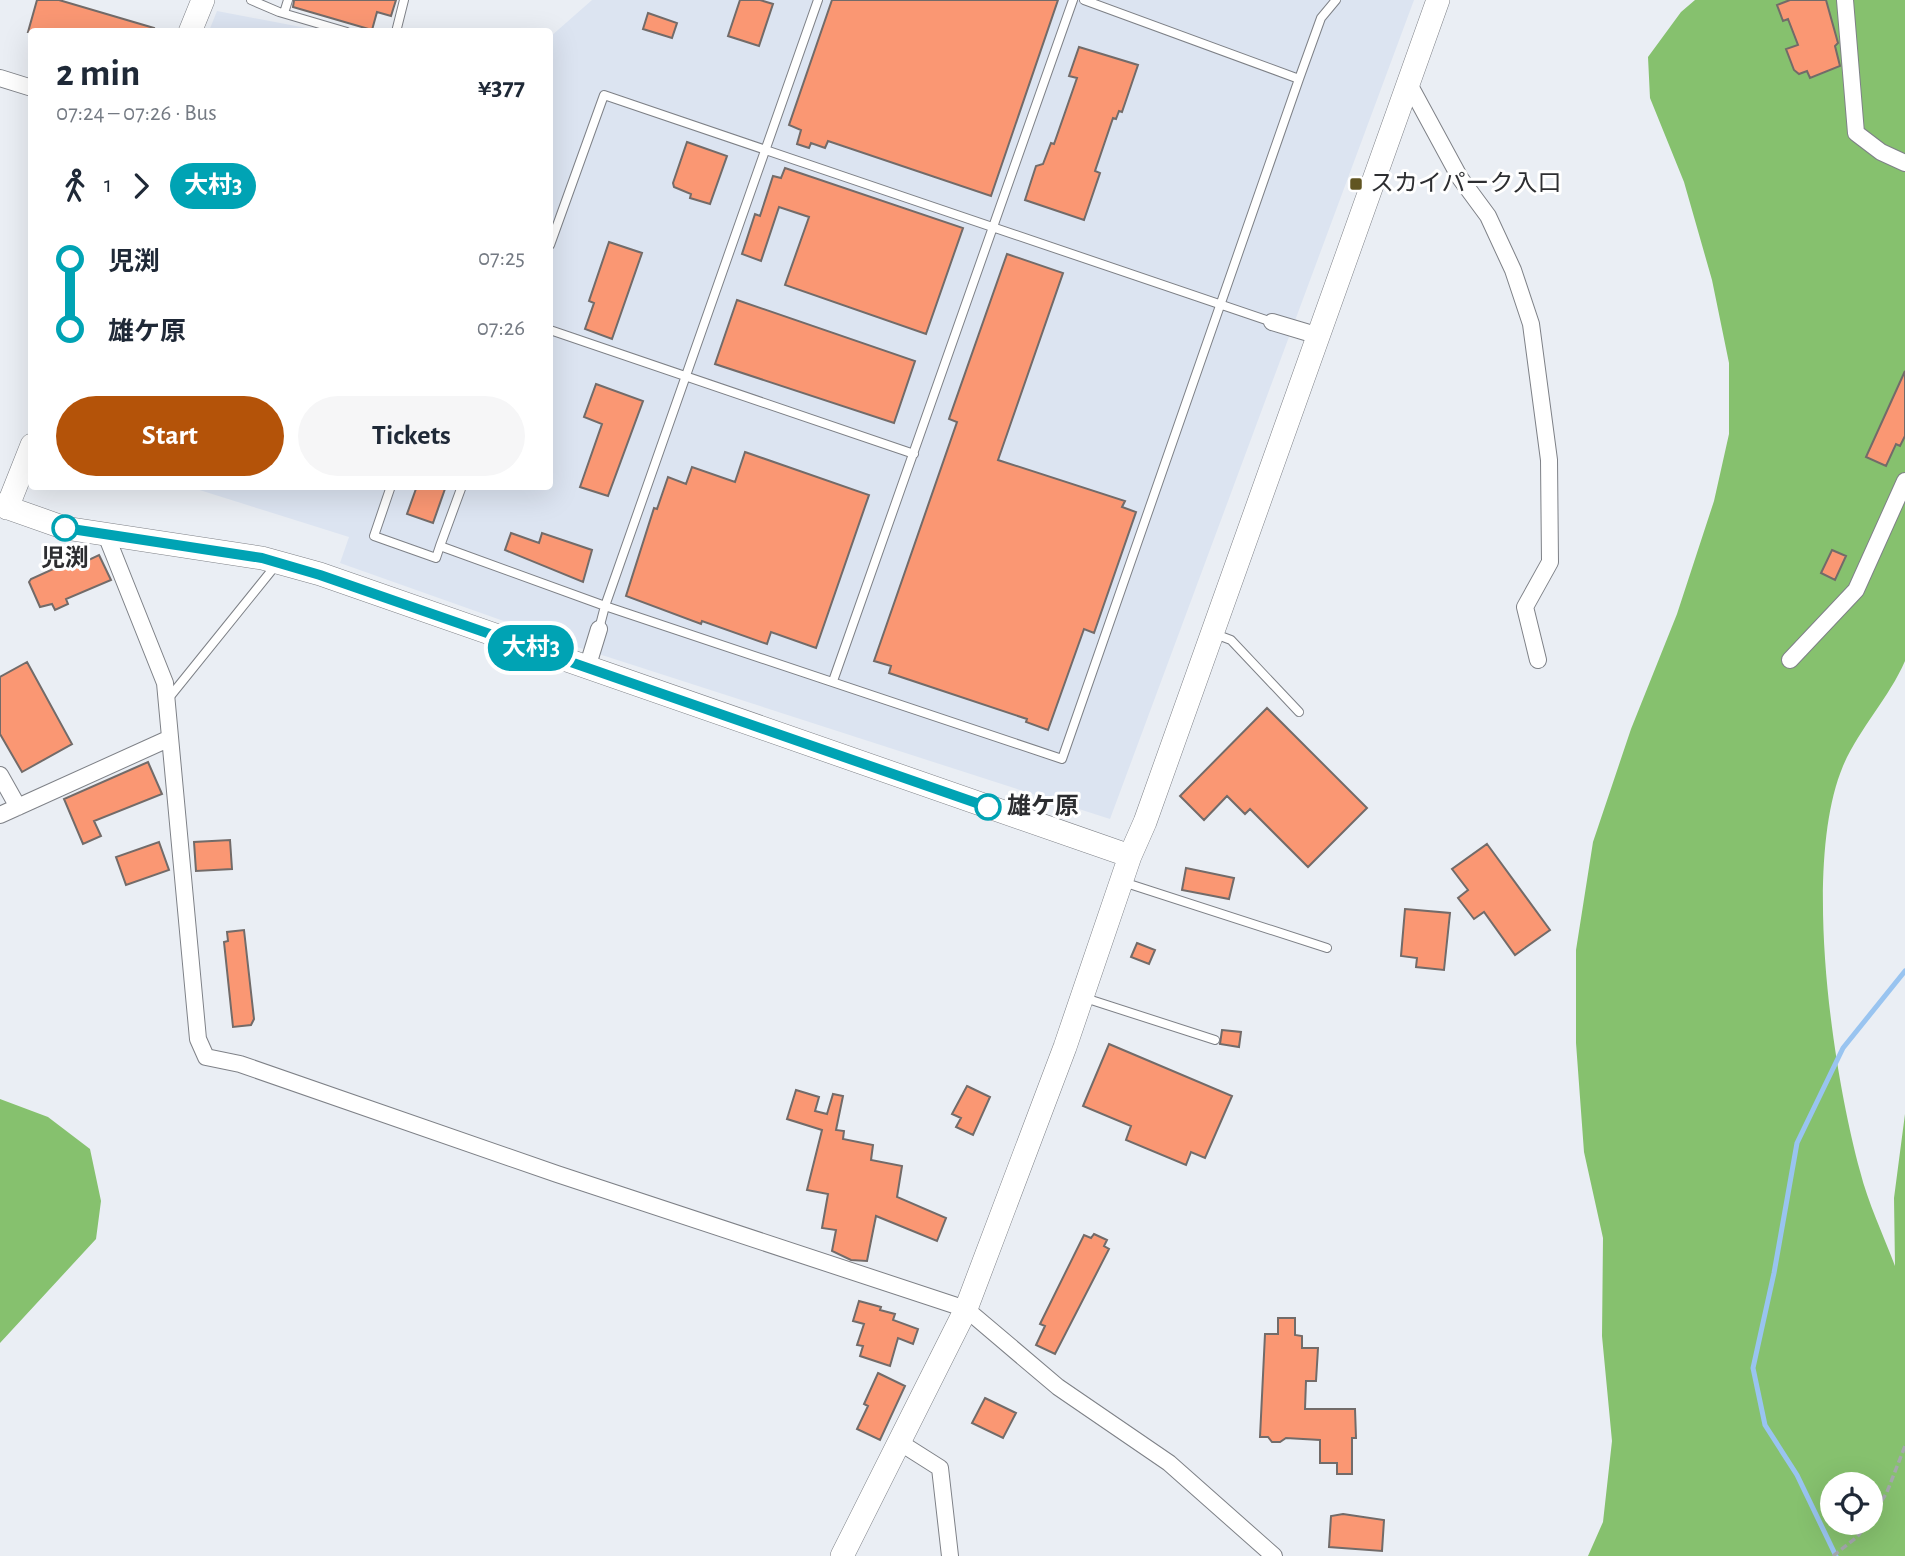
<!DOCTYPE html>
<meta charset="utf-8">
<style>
body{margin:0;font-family:"Alegreya Sans","Noto Sans JP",sans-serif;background:#f6f6f7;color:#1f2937;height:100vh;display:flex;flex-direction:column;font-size:26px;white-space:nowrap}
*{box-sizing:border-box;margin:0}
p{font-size:23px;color:#747a83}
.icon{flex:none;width:38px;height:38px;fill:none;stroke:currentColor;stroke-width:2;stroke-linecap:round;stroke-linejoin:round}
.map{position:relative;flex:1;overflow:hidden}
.side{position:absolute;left:28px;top:28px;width:525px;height:462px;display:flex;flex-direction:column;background:#fff;border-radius:7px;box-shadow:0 7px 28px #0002}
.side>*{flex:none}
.badge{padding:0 14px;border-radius:23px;font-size:24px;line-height:46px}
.fabs{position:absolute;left:1820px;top:1472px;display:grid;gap:14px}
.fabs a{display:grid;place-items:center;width:63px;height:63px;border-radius:50%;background:#fff;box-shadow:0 7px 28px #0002;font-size:35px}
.map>.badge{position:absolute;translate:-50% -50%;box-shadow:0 0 0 4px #fff}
.legs{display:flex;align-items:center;gap:10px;height:77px;padding:0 28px;font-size:23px}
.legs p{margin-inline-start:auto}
.overview{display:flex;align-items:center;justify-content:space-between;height:119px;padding:0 28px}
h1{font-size:38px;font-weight:700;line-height:52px}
.cta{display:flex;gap:14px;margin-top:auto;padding:14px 28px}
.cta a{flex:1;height:80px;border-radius:42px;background:#b45309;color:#fff;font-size:28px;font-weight:700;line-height:80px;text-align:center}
.cta a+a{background:#f6f6f7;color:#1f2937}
ul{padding:0 28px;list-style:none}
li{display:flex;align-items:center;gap:24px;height:70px;font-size:26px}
li i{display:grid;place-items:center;width:10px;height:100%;margin:0 9px;background:currentColor}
li i::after{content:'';width:18px;height:18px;margin:-9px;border:5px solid;border-radius:50%;background:#fff}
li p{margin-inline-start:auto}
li:first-child i{background:linear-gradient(#0000 50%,currentColor 0)}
li:last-child i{background:linear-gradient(currentColor 50%,#0000 0)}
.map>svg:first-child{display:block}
.built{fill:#dce4f1}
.forest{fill:#86c16e;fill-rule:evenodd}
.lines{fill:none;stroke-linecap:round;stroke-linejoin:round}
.stream{stroke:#99c4f0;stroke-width:5}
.building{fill:#fa9773;stroke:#726b69;stroke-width:2}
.lane-casing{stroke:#7e8187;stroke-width:10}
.street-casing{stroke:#7e8187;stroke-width:18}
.secondary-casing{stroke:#7e8187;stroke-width:24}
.path{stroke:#a4a7ac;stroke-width:3.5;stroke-dasharray:7 3.5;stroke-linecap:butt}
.lane{stroke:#fff;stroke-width:8}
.street{stroke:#fff;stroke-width:16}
.secondary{stroke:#fff;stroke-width:23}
.line-1-casing{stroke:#fff;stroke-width:16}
.line-1{stroke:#00a3b4;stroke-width:10}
.poi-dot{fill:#615522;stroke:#fff;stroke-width:2.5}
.stop-1-dot{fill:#fff;stroke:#00a3b4;stroke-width:3.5}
.labels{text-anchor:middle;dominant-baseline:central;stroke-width:6;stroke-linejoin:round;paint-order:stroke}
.poi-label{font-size:24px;fill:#2d2e31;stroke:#fff;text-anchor:start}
.stop-label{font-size:24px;font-weight:bold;fill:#2d2e31;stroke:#fff}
</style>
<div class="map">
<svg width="1905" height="1556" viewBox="0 0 1905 1556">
<rect width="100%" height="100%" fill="#eaeef4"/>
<path class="built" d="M 592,0 L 1414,0 L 1110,819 L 577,647 L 340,563 L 349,537 L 190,487 L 550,486 L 550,37 Z
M 217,11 L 322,31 L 209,31 Z"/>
<path class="forest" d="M 1695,0 L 1905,0 L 1905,661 C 1889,698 1859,729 1843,766 C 1802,864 1832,1068 1860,1171 C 1868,1203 1883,1234 1895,1266 L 1894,1198 L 1905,1114 L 1905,1556 L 1588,1556 L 1603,1522 L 1612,1441 L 1602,1336 L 1603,1238 L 1584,1152 L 1576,1043 L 1576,950 L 1593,842 L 1631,729 L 1677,614 L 1714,501 L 1729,434 L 1729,363 L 1712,280 L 1684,182 L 1650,98 L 1648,57 L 1681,12 ZM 1832,1484 L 1871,1484 L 1871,1522 L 1832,1522 Z
M 0,1099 L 48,1117 L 90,1149 L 101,1201 L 96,1239 L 0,1343 Z"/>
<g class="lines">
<path class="stream" d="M 1836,1556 L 1797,1475 L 1765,1425 L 1753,1368 L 1774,1273 L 1797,1143 L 1843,1048 L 1905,971"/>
</g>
<path class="building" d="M 37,0 L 59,0 L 154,28 L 153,32 L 28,32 Z
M 294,0 L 396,0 L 391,16 L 377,12 L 372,30 L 293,7 Z
M 740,0 L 760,0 L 773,4 L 759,46 L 728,36 Z
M 832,0 L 1058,0 L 991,196 L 828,141 L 825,148 L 811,143 L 809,148 L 797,144 L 801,130 L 789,125 Z
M 1790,0 L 1826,0 L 1838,43 L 1835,46 L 1840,66 L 1810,78 L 1807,71 L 1799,74 L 1794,70 L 1786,49 L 1798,45 L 1788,19 L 1783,21 L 1777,5 Z
M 648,13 L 677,23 L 672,38 L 643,29 Z
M 1079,47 L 1138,65 L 1122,112 L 1119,111 L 1116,119 L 1113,118 L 1095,171 L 1100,173 L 1084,220 L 1025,200 L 1036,166 L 1043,164 L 1051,143 L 1054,144 L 1077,78 L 1069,76 Z
M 687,142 L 727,156 L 710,204 L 690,198 L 691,194 L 674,187 L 673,183 Z
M 785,168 L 963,228 L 926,334 L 785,285 L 809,217 L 779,207 L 761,261 L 742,254 L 755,214 L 760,216 L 773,176 L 781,178 Z
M 609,242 L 642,253 L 612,339 L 585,329 L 594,303 L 589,301 Z
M 1007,254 L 1063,273 L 998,460 L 1125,501 L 1122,507 L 1136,512 L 1094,633 L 1084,629 L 1048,730 L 1026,722 L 1027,719 L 889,673 L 891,666 L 874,661 L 957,422 L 949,419 Z
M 737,300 L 915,361 L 894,423 L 715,364 Z
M 1905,371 L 1905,436 L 1900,446 L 1896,444 L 1886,466 L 1866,457 Z
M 596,384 L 643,401 L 608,496 L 580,487 L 602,424 L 584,417 Z
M 745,452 L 869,495 L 816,648 L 771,632 L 767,644 L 702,621 L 701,624 L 626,596 L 654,508 L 657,509 L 668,477 L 686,484 L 692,467 L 735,482 Z
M 417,486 L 446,486 L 433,523 L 407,514 Z
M 511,533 L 539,543 L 542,533 L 592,550 L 583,582 L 505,550 Z
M 1832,550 L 1846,556 L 1835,580 L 1821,573 Z
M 99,555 L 111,580 L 66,599 L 68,604 L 55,610 L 52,604 L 40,607 L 29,582 L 31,579 L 73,560 L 76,566 Z
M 27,662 L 72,744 L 22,772 L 0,734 L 0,677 Z
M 1267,708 L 1367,808 L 1308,867 L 1250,809 L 1245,814 L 1227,796 L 1204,820 L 1180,796 Z
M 148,762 L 162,794 L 94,821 L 101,836 L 83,844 L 64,799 Z
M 230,840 L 232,869 L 196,871 L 194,842 Z
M 159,842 L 169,870 L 126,885 L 116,857 Z
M 1487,844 L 1550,930 L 1515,955 L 1484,912 L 1474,919 L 1458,898 L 1468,890 L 1452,869 Z
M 1186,868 L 1234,878 L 1229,899 L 1182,890 Z
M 1405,909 L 1450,913 L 1444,970 L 1416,967 L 1417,958 L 1401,956 Z
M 244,930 L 254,1019 L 251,1025 L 233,1027 L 224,942 L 228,941 L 227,932 Z
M 1137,943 L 1155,950 L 1149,964 L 1131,957 Z
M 1222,1030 L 1241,1032 L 1239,1047 L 1220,1044 Z
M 1109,1044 L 1232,1096 L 1205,1158 L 1191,1152 L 1186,1165 L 1126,1140 L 1131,1126 L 1083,1106 Z
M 967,1086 L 990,1097 L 973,1135 L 956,1127 L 961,1118 L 952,1114 Z
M 796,1090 L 819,1097 L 815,1111 L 827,1114 L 833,1094 L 843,1096 L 836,1130 L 844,1131 L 843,1139 L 873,1145 L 871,1160 L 902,1166 L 897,1197 L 946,1218 L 937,1241 L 876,1216 L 867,1261 L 851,1260 L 832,1251 L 836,1230 L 822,1228 L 828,1194 L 807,1190 L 822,1130 L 787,1119 Z
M 1094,1234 L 1107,1240 L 1104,1246 L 1109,1249 L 1055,1354 L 1036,1345 L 1045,1326 L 1040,1324 L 1084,1235 L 1091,1238 Z
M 859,1301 L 881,1307 L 880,1310 L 895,1314 L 893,1320 L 918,1329 L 913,1344 L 898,1338 L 890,1366 L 860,1356 L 863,1346 L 857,1345 L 864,1324 L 853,1321 Z
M 1278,1318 L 1295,1318 L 1295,1335 L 1302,1336 L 1302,1348 L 1318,1348 L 1316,1381 L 1306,1381 L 1305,1409 L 1355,1409 L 1356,1438 L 1352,1438 L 1352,1474 L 1337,1474 L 1337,1463 L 1320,1463 L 1320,1440 L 1286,1438 L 1280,1442 L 1272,1442 L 1268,1437 L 1260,1437 L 1265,1334 L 1278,1334 Z
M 878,1373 L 905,1386 L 880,1440 L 857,1429 L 868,1406 L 864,1404 Z
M 985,1398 L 1016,1413 L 1003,1438 L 972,1423 Z
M 1343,1514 L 1384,1520 L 1382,1551 L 1329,1547 L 1331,1516 Z"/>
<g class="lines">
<defs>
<path id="lane" d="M 251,0 L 279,12 L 347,32
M 284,13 L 288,0
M 396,32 L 404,0
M 1299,79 L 1321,18 L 1336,0
M 550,245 L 604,95 L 1272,322
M 550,330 L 914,454
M 391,486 L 374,536 L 436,558 L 440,546
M 462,486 L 440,546 L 605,606 L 818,0
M 599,629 L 605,606 L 1062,759 L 1299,79 L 1084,0
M 1215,634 L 1231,640 L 1299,712
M 833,681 L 1073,0
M 168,699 L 276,565
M 1123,882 L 1327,948
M 1085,998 L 1215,1040"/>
<path id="street" d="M 1845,0 L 1856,133 L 1881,152 L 1905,163
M 0,78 L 32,88
M 1409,84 L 1460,178 L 1488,216 L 1513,270 L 1531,324 L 1549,460 L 1550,562 L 1525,607 L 1538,660
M 1272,322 L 1319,336
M 106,535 L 165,683 L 198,1039 L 206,1057 L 240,1064 L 557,1174 L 966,1309 L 1058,1387 L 1169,1463 L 1274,1556
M 1790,660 L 1856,590 L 1905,481
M 587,668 L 599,629
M 0,775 L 18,807
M 0,815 L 168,739
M 899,1442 L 940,1468 L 950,1556"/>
<path id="secondary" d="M 190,32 L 203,0
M 0,505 L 65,528 L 262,558 L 320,574 L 1130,856
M 7,508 L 32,445
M 842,1556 L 966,1309 L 1065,1047 L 1130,856 L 1145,822 L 1438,0"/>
</defs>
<use href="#lane" class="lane-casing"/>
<use href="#street" class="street-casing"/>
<use href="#secondary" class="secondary-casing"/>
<path class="path" d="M 1871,1519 L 1887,1492 L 1905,1446
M 1833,1556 L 1857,1537 L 1869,1522"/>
<use href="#lane" class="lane"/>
<use href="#street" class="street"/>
<use href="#secondary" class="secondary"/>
</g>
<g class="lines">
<defs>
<path id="line-1" d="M 65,528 L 262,558 L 320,575 L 988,807"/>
</defs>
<use href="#line-1" class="line-1-casing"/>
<use href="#line-1" class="line-1"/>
</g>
<rect class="poi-dot" x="1349" y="177" width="14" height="14" rx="3.5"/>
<g class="stop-1-dot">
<circle cx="65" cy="528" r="12"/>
<circle cx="988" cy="807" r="12"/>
</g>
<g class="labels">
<g class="poi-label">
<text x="1370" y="184">スカイパーク入口</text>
</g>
<g class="stop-label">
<text x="65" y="559">児渕</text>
<text x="1007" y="807" text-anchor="start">雄ケ原</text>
</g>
</g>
</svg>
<div class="fabs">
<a><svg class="icon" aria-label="locate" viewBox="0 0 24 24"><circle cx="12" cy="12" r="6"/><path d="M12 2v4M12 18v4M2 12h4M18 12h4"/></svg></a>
</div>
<b class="badge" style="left:531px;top:648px;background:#00a3b4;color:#fff">大村3</b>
<section class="side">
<div class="overview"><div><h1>2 min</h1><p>07:24 – 07:26 · Bus</p></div><b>¥377</b></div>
<div class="legs"><svg class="icon" aria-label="walk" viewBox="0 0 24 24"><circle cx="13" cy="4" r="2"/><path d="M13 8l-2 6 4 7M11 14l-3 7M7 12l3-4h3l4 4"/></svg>1<svg class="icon" aria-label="forward" viewBox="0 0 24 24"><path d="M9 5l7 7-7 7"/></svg><b class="badge" style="background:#00a3b4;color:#fff">大村3</b></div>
<ul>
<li><i style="color:#00a3b4"></i><b>児渕</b><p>07:25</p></li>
<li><i style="color:#00a3b4"></i><b>雄ケ原</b><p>07:26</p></li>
</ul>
<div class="cta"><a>Start</a><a>Tickets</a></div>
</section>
</div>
